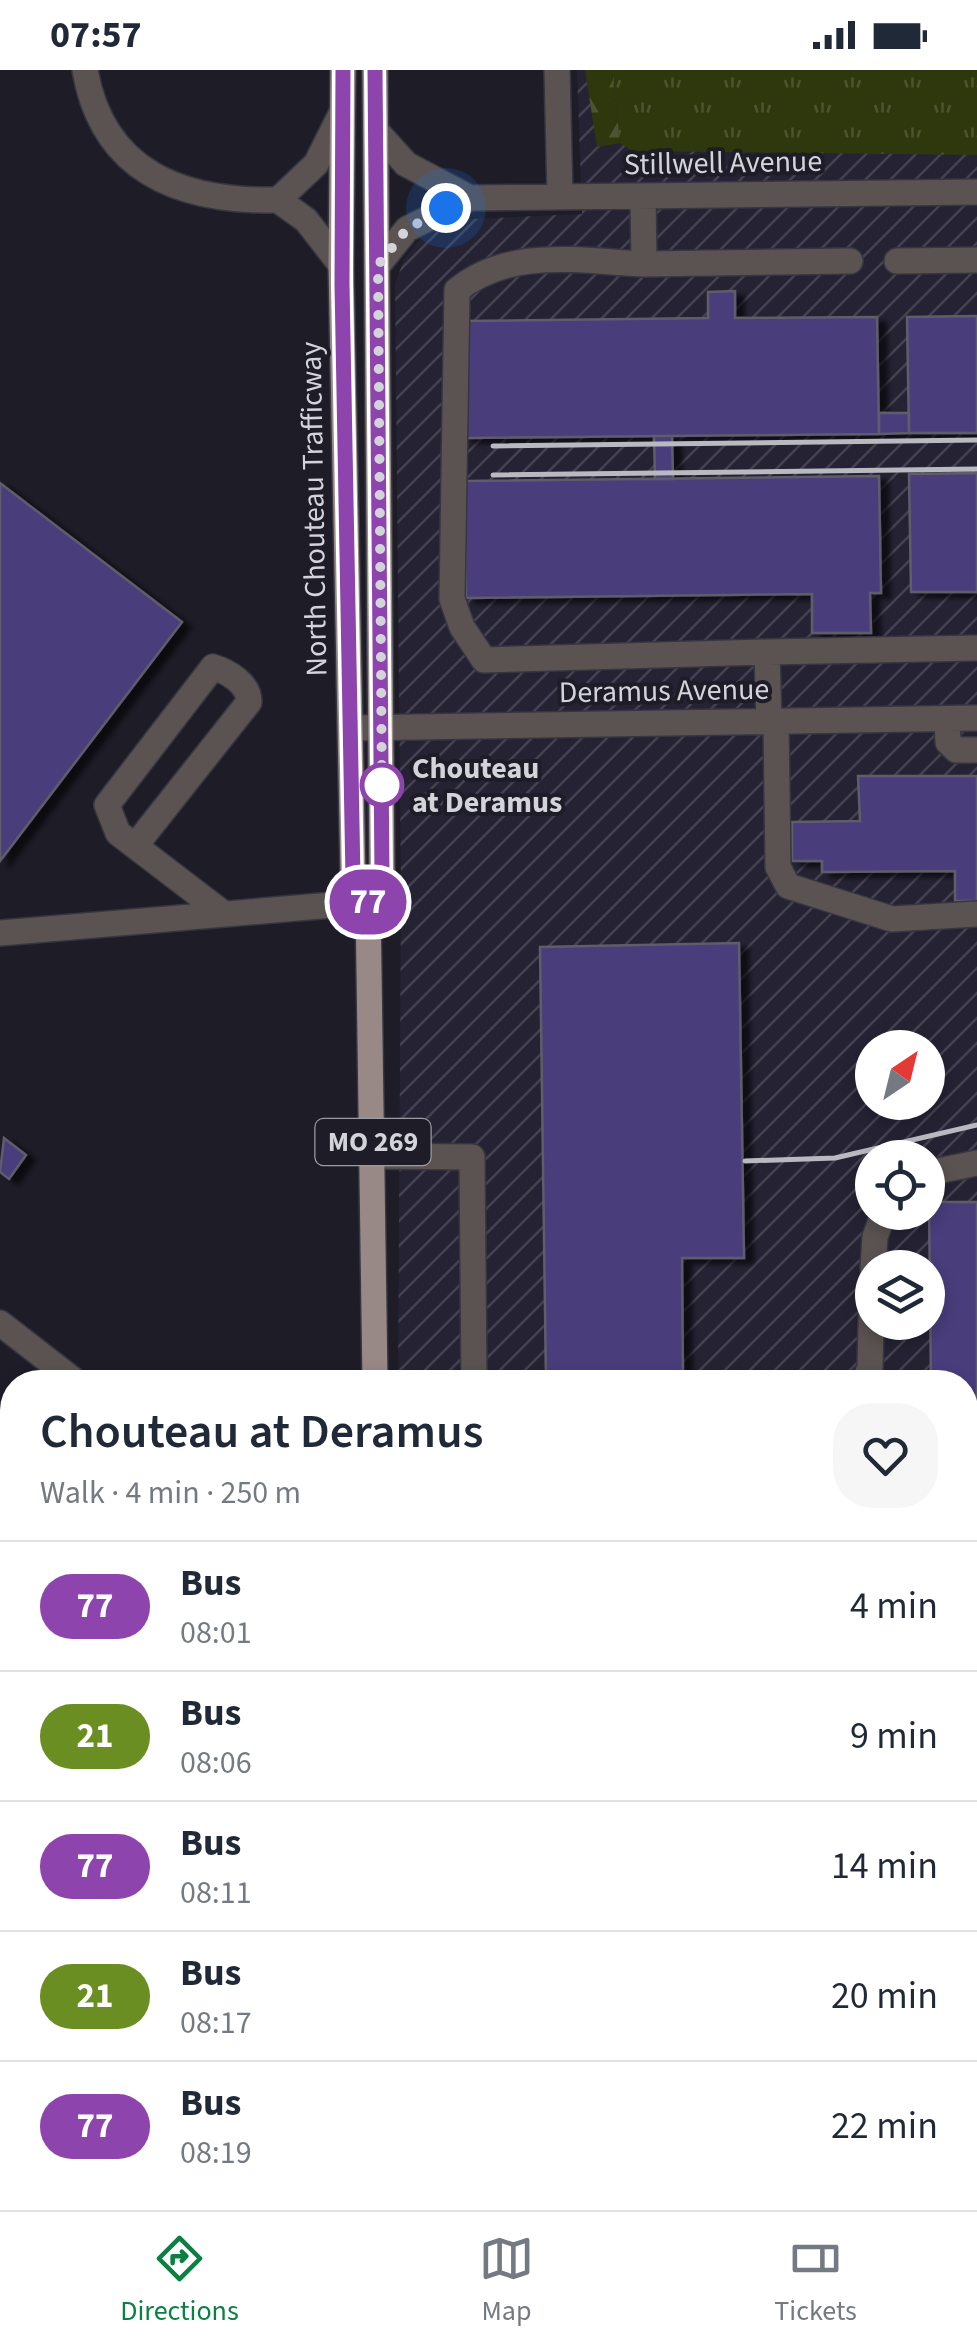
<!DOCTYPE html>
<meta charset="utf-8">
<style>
body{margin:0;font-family:"Source Sans 3",sans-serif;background:#f6f6f7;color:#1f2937;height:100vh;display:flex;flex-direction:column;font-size:38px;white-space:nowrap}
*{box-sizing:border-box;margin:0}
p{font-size:32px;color:#747a83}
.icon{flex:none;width:55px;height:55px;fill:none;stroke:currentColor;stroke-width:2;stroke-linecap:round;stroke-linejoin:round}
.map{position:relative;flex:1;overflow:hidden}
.panel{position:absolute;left:0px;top:1300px;width:978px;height:840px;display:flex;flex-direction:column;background:#fff;border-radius:40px 40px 0 0;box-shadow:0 5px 15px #0003}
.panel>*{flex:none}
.badge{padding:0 20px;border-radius:32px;font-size:35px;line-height:65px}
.needle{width:65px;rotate:35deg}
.buttons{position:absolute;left:855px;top:960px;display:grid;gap:20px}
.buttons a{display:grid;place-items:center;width:90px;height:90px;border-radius:50%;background:#fff;box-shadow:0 5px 15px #0003;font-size:50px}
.you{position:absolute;width:50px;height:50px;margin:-25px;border:8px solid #fff;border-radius:50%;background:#1a73e8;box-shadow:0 0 0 15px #1a73e833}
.map>.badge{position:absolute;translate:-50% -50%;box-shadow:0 0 0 5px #fff}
.round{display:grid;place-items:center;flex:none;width:105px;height:105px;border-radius:40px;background:#f6f6f7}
.headline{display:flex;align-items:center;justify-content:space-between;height:170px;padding:0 40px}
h1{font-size:48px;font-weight:600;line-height:75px}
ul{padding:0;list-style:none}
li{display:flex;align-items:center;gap:30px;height:130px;padding:0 40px;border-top:2px solid #e0e1e3}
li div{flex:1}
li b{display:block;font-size:38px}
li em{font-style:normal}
li .badge{min-width:110px;font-weight:700;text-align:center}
.status{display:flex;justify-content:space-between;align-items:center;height:70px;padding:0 50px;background:#fff;direction:ltr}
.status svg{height:28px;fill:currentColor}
.dock{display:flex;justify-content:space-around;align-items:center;height:140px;border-top:2px solid #e0e1e3;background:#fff;font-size:28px;color:#747a83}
.dock a{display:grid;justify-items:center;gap:5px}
.dock .current{color:#0b8043}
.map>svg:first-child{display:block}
.industrial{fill:url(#industrial-furrows);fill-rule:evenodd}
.grass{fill:url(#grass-tufts)}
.forest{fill:url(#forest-firs)}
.building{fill:#4a3c7c;stroke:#5f5d6b;stroke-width:2.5;filter:url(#shadow)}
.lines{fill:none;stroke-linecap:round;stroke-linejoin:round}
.minor-casing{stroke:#363640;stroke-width:28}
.major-casing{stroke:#363640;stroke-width:28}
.minor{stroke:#5a5352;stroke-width:25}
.major{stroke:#988987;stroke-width:25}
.rail{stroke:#b9b9c1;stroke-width:5}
.line-casing{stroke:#fff;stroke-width:22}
.line{stroke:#8e44ad;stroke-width:15}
.walk{stroke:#d3d3da;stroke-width:10;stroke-dasharray:0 18}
.stop-dot{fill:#fff;stroke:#8e44ad;stroke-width:5}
.labels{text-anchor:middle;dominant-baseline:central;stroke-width:8;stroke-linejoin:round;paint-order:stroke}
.shield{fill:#1d1c27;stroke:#9c9ca4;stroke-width:2.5}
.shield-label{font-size:28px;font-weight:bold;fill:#d3d3da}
.street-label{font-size:30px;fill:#d3d3da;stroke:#1d1c27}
.stop-label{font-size:30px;font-weight:bold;fill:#d3d3da;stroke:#1d1c27;text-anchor:start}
</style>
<div class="status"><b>07:57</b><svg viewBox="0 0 49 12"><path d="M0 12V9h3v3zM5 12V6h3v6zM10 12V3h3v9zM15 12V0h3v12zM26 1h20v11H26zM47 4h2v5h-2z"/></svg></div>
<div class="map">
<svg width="977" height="2140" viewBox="0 0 977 2140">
<defs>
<pattern id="industrial-furrows" width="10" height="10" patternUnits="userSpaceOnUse" patternTransform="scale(2.5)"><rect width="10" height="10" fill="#252233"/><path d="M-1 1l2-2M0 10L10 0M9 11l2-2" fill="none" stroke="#444150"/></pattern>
<pattern id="grass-tufts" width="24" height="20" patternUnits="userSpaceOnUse" patternTransform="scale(2.5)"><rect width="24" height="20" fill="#2e380c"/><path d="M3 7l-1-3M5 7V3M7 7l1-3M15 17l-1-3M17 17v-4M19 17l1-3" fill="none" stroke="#4b542f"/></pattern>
<pattern id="forest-firs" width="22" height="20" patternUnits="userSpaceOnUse" patternTransform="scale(2.5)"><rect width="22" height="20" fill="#2e380c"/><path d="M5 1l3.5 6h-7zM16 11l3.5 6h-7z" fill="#4b542f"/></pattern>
<filter id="shadow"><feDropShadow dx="9" dy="5" stdDeviation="2.5" flood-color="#0009"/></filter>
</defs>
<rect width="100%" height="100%" fill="#1d1c27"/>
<path class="industrial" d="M 577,0 L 977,0 L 977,2140 L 403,2140 L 403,2128 L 965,2128 L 965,1312 L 398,1312 L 401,824 L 395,214 L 404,189 L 424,164 L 450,150 L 582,144 ZM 872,978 L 928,978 L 928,1032 L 872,1032 ZM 872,1088 L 928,1088 L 928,1142 L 872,1142 ZM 872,1198 L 928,1198 L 928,1252 L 872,1252 Z"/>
<path class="grass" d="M 612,0 L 977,0 L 977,85 L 632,81 L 620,73 Z
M 0,2089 L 12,2099 L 12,2128 L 30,2128 L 20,2140 L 0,2140 Z
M 183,2128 L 355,2128 L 354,2140 L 151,2140 Z"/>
<path class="forest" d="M 585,0 L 612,0 L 620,73 L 597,77 Z"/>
<path class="building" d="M 735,221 L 735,248 L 877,247 L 879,364 L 464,368 L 462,251 L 708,248 L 708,222 Z
M 977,246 L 977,363 L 909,363 L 907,247 Z
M 879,343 L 909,343 L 909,363 L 879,364 Z
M 654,366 L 672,366 L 673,409 L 655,409 Z
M 977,403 L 977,522 L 911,522 L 909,404 Z
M 879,406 L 881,523 L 870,523 L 871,563 L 812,563 L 812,524 L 466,528 L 464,411 Z
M 0,413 L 182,552 L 0,791 Z
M 858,706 L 977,706 L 977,831 L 955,831 L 955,801 L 822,802 L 822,791 L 792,791 L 792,752 L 860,751 Z
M 739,873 L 744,1188 L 682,1188 L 683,1312 L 546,1312 L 540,877 Z
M 4,1068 L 26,1085 L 9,1109 L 0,1102 Z
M 929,1132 L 977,1132 L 977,1559 L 965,1559 L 965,1312 L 931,1312 Z
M 12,1357 L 12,1715 L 0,1732 L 0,1373 Z
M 965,1640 L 977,1640 L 977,1706 L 965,1706 Z
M 965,1871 L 977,1871 L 977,2065 L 965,2065 Z"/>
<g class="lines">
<defs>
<path id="minor" d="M 85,0 C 103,104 184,132 278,130 L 316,94 L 342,42
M 557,0 L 560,127
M 377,62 L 406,94 L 470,128
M 643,126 L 644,194 C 579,191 510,177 457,220 L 452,529 L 462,557 L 484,590 L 767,582
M 278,130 L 306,150 L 341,195
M 897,191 L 977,190
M 644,194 L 850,191
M 378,195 L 407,159 L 470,128 L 977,122
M 947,649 L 948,672 L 956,680 L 977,680
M 776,651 L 778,797 L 788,816 L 892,849 L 977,844
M 769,652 L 767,582 L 977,578
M 352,658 L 977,648
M 135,776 L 249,632 C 249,614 229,602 213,597 L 107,735 L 118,763 L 224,844
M 0,863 L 368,832
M 373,1086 L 472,1087 L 474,1312
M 928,1103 L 977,1093
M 873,1198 L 875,1167 L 884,1142
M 0,1253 L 76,1312
M 864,1312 L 870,1298 L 872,1213
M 965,1727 L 977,1727
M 0,1771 L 12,1755
M 965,1775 L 977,1775
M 965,1829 L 977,1829
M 0,1869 L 12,1852
M 0,1951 L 12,1935
M 0,2076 L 12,2086
M 34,2140 L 44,2128"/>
<path id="major" d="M 343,0 L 341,195 L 353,808 L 368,832 L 375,1312
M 368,832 L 382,806 L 375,0
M 380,2140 L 380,2128"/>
</defs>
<use href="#minor" class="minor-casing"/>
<use href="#major" class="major-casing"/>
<use href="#minor" class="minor"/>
<use href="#major" class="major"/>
<path class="rail" d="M 493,376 L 977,370
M 493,405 L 977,399
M 745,1091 L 835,1088 L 977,1055"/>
</g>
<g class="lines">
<defs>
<path id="line" d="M 343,0 L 342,214 L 353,808 L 368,832 L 382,806 L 375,0"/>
</defs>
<use href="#line" class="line-casing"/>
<use href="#line" class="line"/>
<path class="walk" d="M 382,715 L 382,732 L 378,195 L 407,159 L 446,138"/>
</g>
<circle class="stop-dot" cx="382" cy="715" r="20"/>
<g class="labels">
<rect class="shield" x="315.5" y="1049" width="115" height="46" rx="8"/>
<g class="shield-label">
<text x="373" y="1072">MO 269</text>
</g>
<g class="street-label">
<text transform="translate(723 93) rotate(-1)">Stillwell Avenue</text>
<text transform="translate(314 439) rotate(-91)">North Chouteau Trafficway</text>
<text transform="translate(664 621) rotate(-1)">Deramus Avenue</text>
</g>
<g class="stop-label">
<text x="412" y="698">Chouteau<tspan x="412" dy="34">at Deramus</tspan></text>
</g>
</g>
</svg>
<div class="buttons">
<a><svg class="needle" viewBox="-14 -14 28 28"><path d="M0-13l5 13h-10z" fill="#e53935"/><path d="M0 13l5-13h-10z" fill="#747a83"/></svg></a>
<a><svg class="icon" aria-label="locate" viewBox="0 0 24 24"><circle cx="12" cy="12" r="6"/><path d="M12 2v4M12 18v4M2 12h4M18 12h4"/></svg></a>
<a><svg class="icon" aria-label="layers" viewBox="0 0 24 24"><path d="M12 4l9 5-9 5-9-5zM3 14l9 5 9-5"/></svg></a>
</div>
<div class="you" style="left:446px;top:138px"></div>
<b class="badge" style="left:368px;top:832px;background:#8e44ad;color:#fff">77</b>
<section class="panel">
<div class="headline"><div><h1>Chouteau at Deramus</h1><p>Walk · 4 min · 250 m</p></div><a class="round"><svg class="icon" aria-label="heart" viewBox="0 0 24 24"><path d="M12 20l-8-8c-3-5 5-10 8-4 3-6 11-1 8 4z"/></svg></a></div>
<ul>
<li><span class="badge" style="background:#8e44ad;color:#fff">77</span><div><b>Bus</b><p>08:01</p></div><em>4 min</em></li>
<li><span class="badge" style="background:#6b8e23;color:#fff">21</span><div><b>Bus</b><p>08:06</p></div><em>9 min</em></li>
<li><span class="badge" style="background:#8e44ad;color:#fff">77</span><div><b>Bus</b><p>08:11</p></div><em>14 min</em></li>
<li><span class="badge" style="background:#6b8e23;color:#fff">21</span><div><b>Bus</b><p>08:17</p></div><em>20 min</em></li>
<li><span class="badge" style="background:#8e44ad;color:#fff">77</span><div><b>Bus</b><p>08:19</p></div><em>22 min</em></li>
</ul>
</section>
</div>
<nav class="dock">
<a class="current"><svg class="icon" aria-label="directions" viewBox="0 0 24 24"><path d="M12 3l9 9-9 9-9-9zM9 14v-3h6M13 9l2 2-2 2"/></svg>Directions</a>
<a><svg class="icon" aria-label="map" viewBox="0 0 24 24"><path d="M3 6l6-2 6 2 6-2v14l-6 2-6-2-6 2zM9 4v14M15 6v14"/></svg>Map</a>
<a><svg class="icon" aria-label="tickets" viewBox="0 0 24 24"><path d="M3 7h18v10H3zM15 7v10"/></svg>Tickets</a>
</nav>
